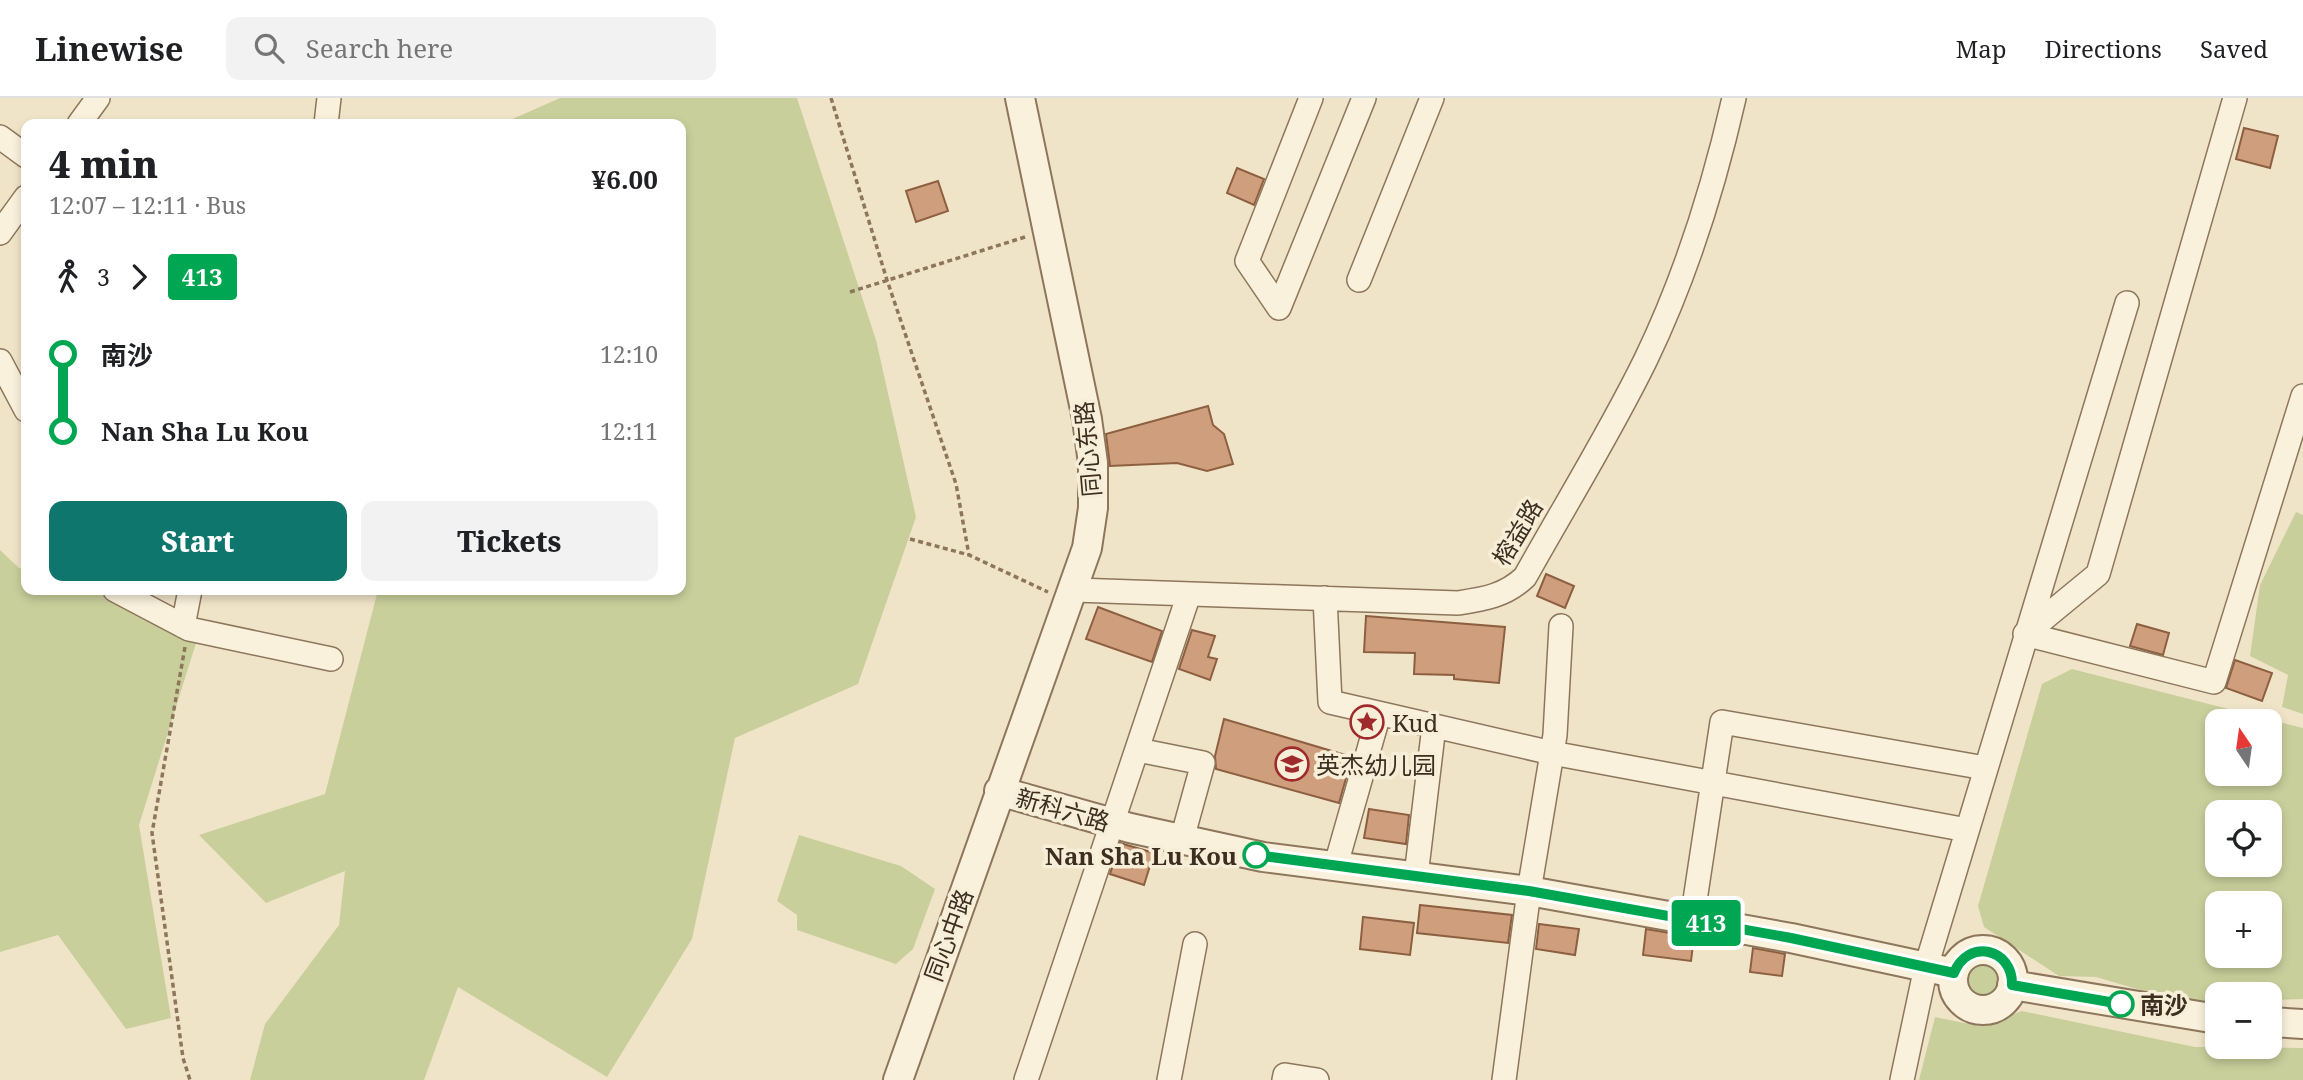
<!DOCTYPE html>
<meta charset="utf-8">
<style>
body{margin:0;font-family:"Noto Serif","Noto Sans SC",serif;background:#f2f2f2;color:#202124;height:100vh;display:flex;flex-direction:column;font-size:26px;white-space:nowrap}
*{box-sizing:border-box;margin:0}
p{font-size:23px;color:#757577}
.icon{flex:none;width:38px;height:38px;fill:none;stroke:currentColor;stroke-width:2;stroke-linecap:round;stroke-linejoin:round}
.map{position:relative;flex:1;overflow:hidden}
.side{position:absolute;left:21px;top:21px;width:665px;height:476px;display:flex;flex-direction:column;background:#fff;border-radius:14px;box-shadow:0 4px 10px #0003}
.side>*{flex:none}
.badge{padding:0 14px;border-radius:5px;font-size:24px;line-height:46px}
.needle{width:46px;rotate:347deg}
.fabs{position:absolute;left:2205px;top:611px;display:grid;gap:14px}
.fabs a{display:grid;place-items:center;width:77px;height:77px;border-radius:14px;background:#fff;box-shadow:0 4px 10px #0003;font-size:35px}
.map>.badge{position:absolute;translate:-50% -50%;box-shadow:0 0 0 4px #fff}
.legs{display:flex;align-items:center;gap:10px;height:77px;padding:0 28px;font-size:23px}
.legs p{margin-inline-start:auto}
.head{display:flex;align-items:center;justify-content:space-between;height:119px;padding:0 28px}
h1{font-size:38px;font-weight:800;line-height:52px}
.action{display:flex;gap:14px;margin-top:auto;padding:14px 28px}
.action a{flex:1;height:80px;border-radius:14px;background:#0f766e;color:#fff;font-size:28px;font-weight:800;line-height:80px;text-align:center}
.action a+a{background:#f2f2f2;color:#202124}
ul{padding:0 28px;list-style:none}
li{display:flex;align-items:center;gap:24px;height:77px;font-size:26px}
li i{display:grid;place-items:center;width:10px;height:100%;margin:0 9px;background:currentColor}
li i::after{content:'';width:18px;height:18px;margin:-9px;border:5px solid;border-radius:50%;background:#fff}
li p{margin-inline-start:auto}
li:first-child i{background:linear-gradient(#0000 50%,currentColor 0)}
li:last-child i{background:linear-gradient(currentColor 50%,#0000 0)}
header{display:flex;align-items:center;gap:42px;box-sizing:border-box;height:98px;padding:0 35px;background:#fff;border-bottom:2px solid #e0e0e0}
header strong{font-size:33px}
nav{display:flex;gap:38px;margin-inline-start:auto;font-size:24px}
.search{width:490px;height:63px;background:#f2f2f2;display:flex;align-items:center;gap:18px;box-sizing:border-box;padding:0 24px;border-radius:14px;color:#757577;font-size:26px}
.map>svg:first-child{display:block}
.green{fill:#c9cf9b;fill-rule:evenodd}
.building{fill:#cf9f7d;stroke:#8d5f41;stroke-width:2}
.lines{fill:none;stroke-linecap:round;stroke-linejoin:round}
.minor-casing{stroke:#8d765c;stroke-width:26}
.tertiary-casing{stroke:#8d765c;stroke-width:32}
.path{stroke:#8d765c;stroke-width:3.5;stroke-dasharray:5 3.5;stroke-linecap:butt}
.minor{stroke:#faf1dc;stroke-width:23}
.tertiary{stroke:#faf1dc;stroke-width:28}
.line-1-casing{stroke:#fff;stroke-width:16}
.line-1{stroke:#00a651;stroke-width:10}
.stop-1-dot{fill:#fff;stroke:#00a651;stroke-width:3.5}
.labels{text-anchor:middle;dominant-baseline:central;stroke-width:7;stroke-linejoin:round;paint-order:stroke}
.street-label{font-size:24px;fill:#3d2e20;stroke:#f7eed8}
.poi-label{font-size:24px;fill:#3d2e20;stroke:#f7eed8;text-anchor:start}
.stop-label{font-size:24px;font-weight:bold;fill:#3d2e20;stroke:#f7eed8;text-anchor:end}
</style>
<header>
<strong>Linewise</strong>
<div class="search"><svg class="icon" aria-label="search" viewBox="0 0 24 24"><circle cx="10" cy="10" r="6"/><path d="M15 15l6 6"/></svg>Search here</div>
<nav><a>Map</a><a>Directions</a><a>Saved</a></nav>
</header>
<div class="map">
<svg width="2303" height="982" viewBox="0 0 2303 982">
<rect width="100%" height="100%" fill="#f0e4c8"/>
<path class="green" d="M 560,0 L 797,0 L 876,242 L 916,419 L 858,586 L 735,640 L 692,841 L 607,979 L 458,889 L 424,982 L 250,982 L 265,926 L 339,827 L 345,773 L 266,805 L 199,737 L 325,696 L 378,492 L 681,492 L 681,26 L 501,26 Z
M 2296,414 L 2303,417 L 2303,616 L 2282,609 L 2288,577 L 2250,558 L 2260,487 Z
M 0,452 L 19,470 L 26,472 L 26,492 L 99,492 L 179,514 L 202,526 L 139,727 L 171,920 L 126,931 L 58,837 L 0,854 Z
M 2072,571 L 2303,630 L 2303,901 L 2270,902 L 2270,896 L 2217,896 L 2217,905 L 2167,900 L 2096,879 L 2059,878 L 1984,829 L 1978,808 L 2042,586 ZM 2217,623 L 2270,623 L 2270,676 L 2217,676 ZM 2217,714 L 2270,714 L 2270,766 L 2217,766 ZM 2217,805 L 2270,805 L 2270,858 L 2217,858 Z
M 799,737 L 901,768 L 935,791 L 913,851 L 896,866 L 797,832 L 797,817 L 777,803 Z
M 1983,864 L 1998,872 L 2004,890 C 1991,905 1969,904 1965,883 L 1972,867 Z
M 2022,913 L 2195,949 L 2303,950 L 2303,982 L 1919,982 L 1935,919 L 1979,928 Z"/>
<path class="building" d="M 2244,30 L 2278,38 L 2270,70 L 2236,61 Z
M 1237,70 L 1264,81 L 1254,107 L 1227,95 Z
M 938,83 L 948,113 L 916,124 L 906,93 Z
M 1208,308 L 1213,327 L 1224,336 L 1233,366 L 1207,373 L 1177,365 L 1110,368 L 1106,336 Z
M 1546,476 L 1574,488 L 1565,510 L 1537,498 Z
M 1098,509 L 1162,533 L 1152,564 L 1086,541 Z
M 1366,518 L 1505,529 L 1499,585 L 1454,581 L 1454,577 L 1414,576 L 1415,555 L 1364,554 Z
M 2137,526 L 2169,535 L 2163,557 L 2130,548 Z
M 1192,532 L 1215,538 L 1208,559 L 1217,561 L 1210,582 L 1179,571 Z
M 2235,562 L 2272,575 L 2262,603 L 2226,590 Z
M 1224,621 L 1352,659 L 1339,705 L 1216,671 L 1215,658 Z
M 1369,711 L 1409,717 L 1406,746 L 1364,740 Z
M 1120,745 L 1154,755 L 1144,787 L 1110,776 Z
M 1420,807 L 1512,817 L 1508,845 L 1417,835 Z
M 1363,819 L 1414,825 L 1410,857 L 1360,851 Z
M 1539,826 L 1579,831 L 1575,857 L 1536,851 Z
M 1646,831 L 1694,839 L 1691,863 L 1643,857 Z
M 1753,850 L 1785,856 L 1782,878 L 1750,874 Z"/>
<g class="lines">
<defs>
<path id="minor" d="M 1311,0 L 1247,163 L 1279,210 L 1364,0
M 79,26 L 98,0
M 326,26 L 329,0
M 0,39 L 26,58
M 0,135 L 26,99
M 1359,182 L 1432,0
M 0,263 L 26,312
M 115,492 L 189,531 L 331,561
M 1075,492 L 1458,505 C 1484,501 1505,498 1525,479 C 1565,407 1610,335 1646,261 C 1685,180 1714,88 1734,0
M 1325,500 L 1330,604 L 1552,655 L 1967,732
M 183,528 L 190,492
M 2025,536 L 2098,476 L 2235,0
M 2025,536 L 2214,584 L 2303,298
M 1138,652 L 1203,665 L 1182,741
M 1335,770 L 1379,616
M 1416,778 L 1434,628
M 1692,822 L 1722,624 L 1985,670
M 1026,982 L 1189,496
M 1169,982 L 1195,846
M 1284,982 L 1285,977 L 1317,982
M 1504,982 L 1529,793 L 1555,637 L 1561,528
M 1902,982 L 1926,869 L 2127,205"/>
<path id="tertiary" d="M 999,693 L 1130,730 L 1263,759 L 1529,793 L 1791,840 L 1954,875
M1953 882a30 30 0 1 1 60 0a30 30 0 1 1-60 0Z
M 2012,887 L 2217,921
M 2270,924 L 2303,926
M 898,982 L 1087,450 L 1093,410 L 1093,365 L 1087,321 L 1020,0"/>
</defs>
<use href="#minor" class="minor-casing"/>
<use href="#tertiary" class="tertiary-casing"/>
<path class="path" d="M 831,0 L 887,182 L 956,386 L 969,457
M 850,194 L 1025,139
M 910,441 L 969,457 L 1048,494
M 185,549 L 152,735 L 183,960 L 190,982"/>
<use href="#minor" class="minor"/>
<use href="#tertiary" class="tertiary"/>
</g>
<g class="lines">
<defs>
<path id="line-1" d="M 1256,757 L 1529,793 L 1791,840 L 1954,875 C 1968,840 2013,850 2012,887 L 2121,906"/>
</defs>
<use href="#line-1" class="line-1-casing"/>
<use href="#line-1" class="line-1"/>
</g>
<defs>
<symbol id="sight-ring" viewBox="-11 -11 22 22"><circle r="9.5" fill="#f7eed8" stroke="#9e2a2b" stroke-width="1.5"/><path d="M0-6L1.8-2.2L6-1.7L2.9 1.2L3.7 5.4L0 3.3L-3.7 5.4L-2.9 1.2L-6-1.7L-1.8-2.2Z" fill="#9e2a2b"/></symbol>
<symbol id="school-ring" viewBox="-11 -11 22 22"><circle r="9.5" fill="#f7eed8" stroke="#9e2a2b" stroke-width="1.5"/><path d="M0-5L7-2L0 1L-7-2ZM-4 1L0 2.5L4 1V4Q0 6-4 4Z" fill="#9e2a2b"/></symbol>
</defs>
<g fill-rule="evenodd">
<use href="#sight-ring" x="1348" y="605" width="38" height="38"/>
<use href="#school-ring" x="1273" y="647" width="38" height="38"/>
</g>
<g class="stop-1-dot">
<circle cx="1256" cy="757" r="12"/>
<circle cx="2121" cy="906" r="12"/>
</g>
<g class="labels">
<g class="street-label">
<text transform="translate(1087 351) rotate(-95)">同心东路</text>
<text transform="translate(1517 434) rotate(-59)">榕益路</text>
<text transform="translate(1063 711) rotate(16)">新科六路</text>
<text transform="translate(948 837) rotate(-70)">同心中路</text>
</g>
<g class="poi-label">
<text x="1392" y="624">Kud</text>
<text x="1316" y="666">英杰幼儿园</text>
</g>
<g class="stop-label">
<text x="1237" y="757">Nan Sha Lu Kou</text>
<text x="2140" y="906" text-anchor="start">南沙</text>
</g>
</g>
</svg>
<div class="fabs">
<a><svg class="needle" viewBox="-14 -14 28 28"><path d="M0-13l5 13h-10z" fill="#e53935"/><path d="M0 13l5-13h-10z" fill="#757577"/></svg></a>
<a><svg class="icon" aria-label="locate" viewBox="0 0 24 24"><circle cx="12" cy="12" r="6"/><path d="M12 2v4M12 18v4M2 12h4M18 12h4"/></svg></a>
<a>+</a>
<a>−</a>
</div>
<b class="badge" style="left:1706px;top:825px;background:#00a651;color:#fff">413</b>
<section class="side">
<div class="head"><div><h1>4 min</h1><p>12:07 – 12:11 · Bus</p></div><b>¥6.00</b></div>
<div class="legs"><svg class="icon" aria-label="walk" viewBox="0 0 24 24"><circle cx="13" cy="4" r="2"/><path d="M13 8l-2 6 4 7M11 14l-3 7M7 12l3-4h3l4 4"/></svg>3<svg class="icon" aria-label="forward" viewBox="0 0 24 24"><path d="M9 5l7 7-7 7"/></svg><b class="badge" style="background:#00a651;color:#fff">413</b></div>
<ul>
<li><i style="color:#00a651"></i><b>南沙</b><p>12:10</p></li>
<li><i style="color:#00a651"></i><b>Nan Sha Lu Kou</b><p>12:11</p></li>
</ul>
<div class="action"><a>Start</a><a>Tickets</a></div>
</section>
</div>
